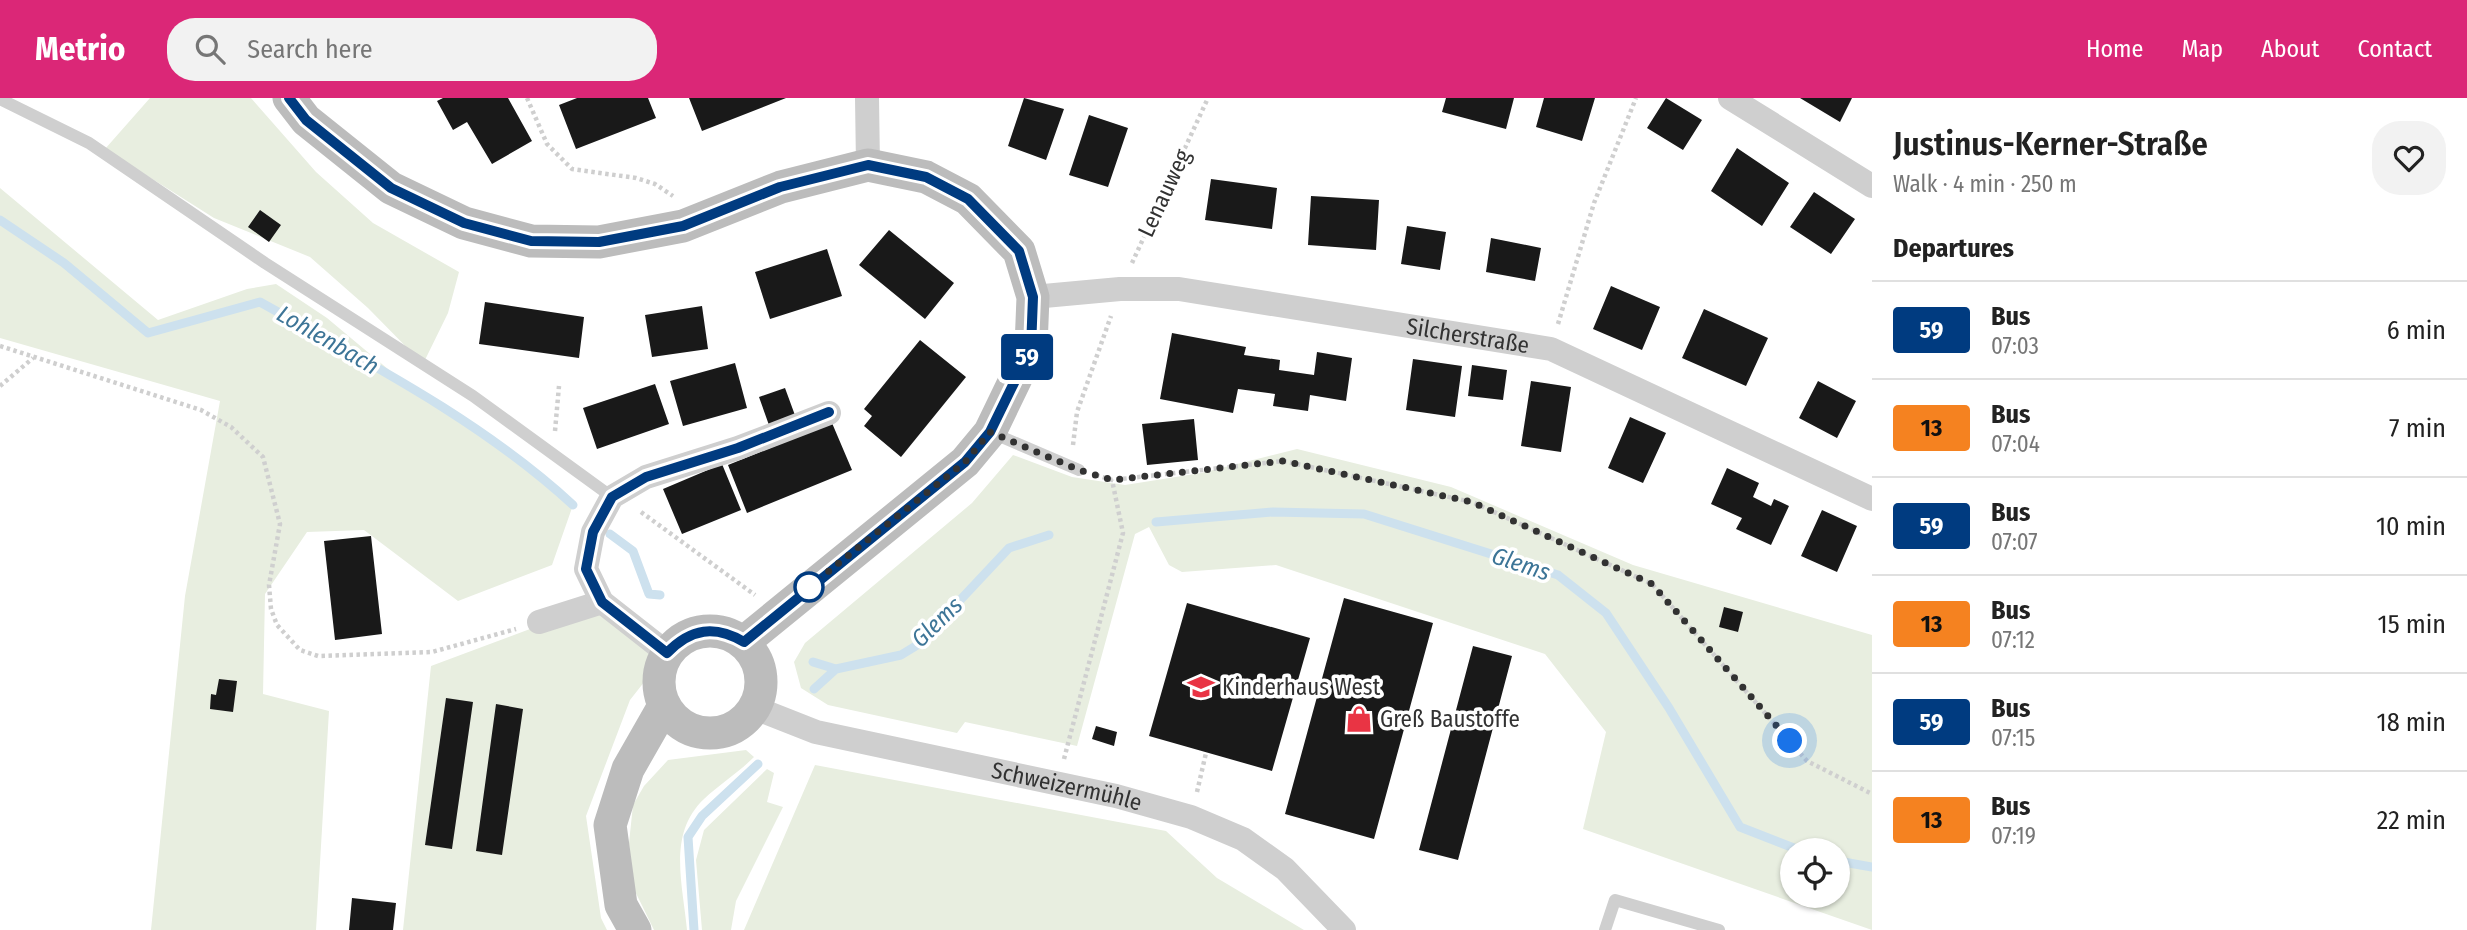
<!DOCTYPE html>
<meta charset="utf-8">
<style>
body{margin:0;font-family:"Fira Sans Condensed",sans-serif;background:#f2f2f2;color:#222;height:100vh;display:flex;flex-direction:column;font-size:26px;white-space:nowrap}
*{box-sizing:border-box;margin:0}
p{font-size:23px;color:#767676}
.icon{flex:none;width:38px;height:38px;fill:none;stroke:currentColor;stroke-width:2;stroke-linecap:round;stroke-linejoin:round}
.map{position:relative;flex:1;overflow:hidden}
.panel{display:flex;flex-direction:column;background:#fff;width:595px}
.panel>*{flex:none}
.badge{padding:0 14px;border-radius:5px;font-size:24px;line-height:46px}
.controls{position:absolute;left:1780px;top:740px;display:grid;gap:14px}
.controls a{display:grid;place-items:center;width:70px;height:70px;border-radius:50%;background:#fff;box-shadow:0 2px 5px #0004;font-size:35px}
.you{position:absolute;width:35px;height:35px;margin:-18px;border:5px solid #fff;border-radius:50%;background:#1a73e8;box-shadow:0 0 0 10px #1a73e833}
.map>.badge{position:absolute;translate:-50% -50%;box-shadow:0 0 0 4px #fff}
h2{padding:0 21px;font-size:26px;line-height:63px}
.round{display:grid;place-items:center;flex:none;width:74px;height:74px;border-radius:28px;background:#f2f2f2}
.overview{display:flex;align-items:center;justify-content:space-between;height:119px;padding:0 21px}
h1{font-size:33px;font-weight:600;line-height:52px}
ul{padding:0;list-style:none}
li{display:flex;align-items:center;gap:21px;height:98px;padding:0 21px;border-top:2px solid #e0e0e0}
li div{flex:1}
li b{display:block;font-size:26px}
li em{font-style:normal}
li .badge{min-width:77px;font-weight:700;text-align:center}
header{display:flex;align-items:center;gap:42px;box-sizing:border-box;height:98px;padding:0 35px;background:#db2777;color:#fff}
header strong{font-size:33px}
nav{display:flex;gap:38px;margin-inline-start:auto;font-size:24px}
.search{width:490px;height:63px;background:#f2f2f2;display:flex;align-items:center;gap:18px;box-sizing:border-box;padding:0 24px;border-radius:28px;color:#767676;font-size:26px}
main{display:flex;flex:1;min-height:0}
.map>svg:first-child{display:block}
.green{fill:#e8eee0;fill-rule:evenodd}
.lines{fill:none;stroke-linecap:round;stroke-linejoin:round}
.stream{stroke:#cde1ee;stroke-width:9}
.building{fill:#191919}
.path{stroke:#cfcfcf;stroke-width:4.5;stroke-dasharray:3.5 3.5;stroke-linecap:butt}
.service{stroke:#cfcfcf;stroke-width:12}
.minor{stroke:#cfcfcf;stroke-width:24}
.secondary{stroke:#bcbcbc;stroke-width:33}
.line-casing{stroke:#fff;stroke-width:16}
.line{stroke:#003b80;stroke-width:10}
.walk{stroke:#323232;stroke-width:7;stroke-dasharray:0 12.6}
.stop-dot{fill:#fff;stroke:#003b80;stroke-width:3.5}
.labels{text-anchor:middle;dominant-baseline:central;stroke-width:7;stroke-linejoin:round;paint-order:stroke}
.street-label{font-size:23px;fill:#323232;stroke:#fff}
.poi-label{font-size:23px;fill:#323232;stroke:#fff;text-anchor:start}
.water-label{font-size:24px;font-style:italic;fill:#3d7597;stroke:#fff}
</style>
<header>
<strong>Metrio</strong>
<div class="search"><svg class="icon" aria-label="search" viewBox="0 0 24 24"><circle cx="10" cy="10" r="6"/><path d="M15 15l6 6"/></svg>Search here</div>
<nav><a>Home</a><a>Map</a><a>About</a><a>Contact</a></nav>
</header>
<main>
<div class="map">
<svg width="1872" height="832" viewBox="0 0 1872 832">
<rect width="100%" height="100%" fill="#fff"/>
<path class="green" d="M 150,0 L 251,0 L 316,74 L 373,125 L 459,174 L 448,215 L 423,266 L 368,210 L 310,159 L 214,120 L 105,51 Z
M 0,90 L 158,222 L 247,191 L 276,186 L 327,220 L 407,287 L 548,384 L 573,407 L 552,467 L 458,503 L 364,432 L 307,434 L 265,496 L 263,596 L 329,613 L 316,832 L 151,832 L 185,498 L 220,303 L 0,240 Z
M 1297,351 L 1451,389 L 1633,467 L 1872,537 L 1872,832 L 1583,731 L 1606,634 L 1545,556 L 1276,467 L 1182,474 L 1169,467 L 1149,429 L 1135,436 L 1077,648 L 965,624 L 957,635 L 828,607 L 801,590 L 794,564 L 805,545 L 972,405 L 1013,357 L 1072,379 L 1125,387 L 1201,375 ZM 1792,752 L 1838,752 L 1838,798 L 1792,798 Z
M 602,504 L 667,555 L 630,602 L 586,718 L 601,820 L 607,832 L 403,832 L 431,568 Z
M 746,652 L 754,659 C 738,675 720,686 704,701 C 667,736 683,787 687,832 L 654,832 L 632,787 L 629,745 L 633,707 L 644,688 L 668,662 Z
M 815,667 L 1166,733 L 1217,780 L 1304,832 L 744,832 Z
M 767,671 L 774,675 L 767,704 L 783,709 L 736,803 L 731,832 L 702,832 L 696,762 L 704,732 Z"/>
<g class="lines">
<path class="stream" d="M 0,122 L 64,165 L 148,235 L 260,204 C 367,264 482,323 573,407
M 1156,424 L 1273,414 L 1364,416 L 1558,477 L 1606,515 L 1669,610 L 1740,729 L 1799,752
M 610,436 L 633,453 L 649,496 L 660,497
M 813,564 L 836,571
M 814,591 L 836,571 L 901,557 L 919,546 L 1009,450 L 1049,437
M 1838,763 L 1872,769
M 694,832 L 688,739 L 702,718 L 758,666"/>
</g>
<path class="building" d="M 443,0 L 508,0 L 532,43 L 492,66 L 467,24 L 453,32 L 437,3 Z
M 577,0 L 648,0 L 656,20 L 576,51 L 559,7 Z
M 689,0 L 786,0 L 702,33 Z
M 1024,0 L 1064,11 L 1046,62 L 1008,48 Z
M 1446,0 L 1514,0 L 1506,31 L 1442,14 Z
M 1544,0 L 1595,0 L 1582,43 L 1536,29 Z
M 1666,0 L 1702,22 L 1683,52 L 1647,30 Z
M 1800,0 L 1852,0 L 1840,24 Z
M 1089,17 L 1128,30 L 1108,89 L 1069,77 Z
M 1737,50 L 1789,85 L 1762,128 L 1711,93 Z
M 1211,81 L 1277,90 L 1272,131 L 1205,122 Z
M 1814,94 L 1855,121 L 1831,156 L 1790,129 Z
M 1311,98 L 1379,102 L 1376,152 L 1308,147 Z
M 260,112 L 281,127 L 269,144 L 248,129 Z
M 1407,128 L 1446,134 L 1440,172 L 1401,166 Z
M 889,132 L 954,185 L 925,221 L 859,167 Z
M 1491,140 L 1541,150 L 1535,183 L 1486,174 Z
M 827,151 L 842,198 L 770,221 L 755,174 Z
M 1611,188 L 1660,209 L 1642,252 L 1593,231 Z
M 485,204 L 584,219 L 579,260 L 479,246 Z
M 702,208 L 708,251 L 652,259 L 645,217 Z
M 1704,211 L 1768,240 L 1746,288 L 1682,260 Z
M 1172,235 L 1246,249 L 1244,257 L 1280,262 L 1279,272 L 1314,277 L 1317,254 L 1352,260 L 1346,303 L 1310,297 L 1308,313 L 1273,308 L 1275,296 L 1238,291 L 1233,315 L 1160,301 Z
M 920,242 L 966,279 L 901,359 L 864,328 L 872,318 L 864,311 Z
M 1413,261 L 1462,268 L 1455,319 L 1406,312 Z
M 735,265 L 747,310 L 683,328 L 670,283 Z
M 1472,267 L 1507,272 L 1503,302 L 1468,298 Z
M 1531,283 L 1571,289 L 1561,354 L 1521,348 Z
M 1818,283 L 1856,303 L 1837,340 L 1799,320 Z
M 655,286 L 669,326 L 597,351 L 583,310 Z
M 785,290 L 796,320 L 770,330 L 759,299 Z
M 1630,319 L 1666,335 L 1643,385 L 1608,370 Z
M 1194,321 L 1198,362 L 1147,367 L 1142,326 Z
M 832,325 L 852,372 L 747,415 L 728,367 Z
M 722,366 L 741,412 L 682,436 L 663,391 Z
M 1727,370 L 1759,385 L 1753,399 L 1771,408 L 1774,401 L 1789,408 L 1771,447 L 1736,431 L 1742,420 L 1711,406 Z
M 1822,412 L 1857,428 L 1837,474 L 1801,458 Z
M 371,438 L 382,536 L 335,542 L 324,443 Z
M 1344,500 L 1433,525 L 1374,741 L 1285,716 Z
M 1187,505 L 1310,540 L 1272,673 L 1149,638 Z
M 1724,509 L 1743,514 L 1738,534 L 1719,529 Z
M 1473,548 L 1512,558 L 1458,762 L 1419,752 Z
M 219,581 L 237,583 L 233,614 L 210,611 L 211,596 L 216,597 Z
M 446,600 L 473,604 L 452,751 L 425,747 Z
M 496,606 L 523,611 L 502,757 L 476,753 Z
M 1096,628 L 1117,634 L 1114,648 L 1092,641 Z
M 352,800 L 396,805 L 393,832 L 349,832 Z"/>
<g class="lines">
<path class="path" d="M 527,0 L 547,46 L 572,71 L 636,80 L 655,86 L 673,98
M 1132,165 L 1208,0
M 1558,226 L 1594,105 L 1636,0
M 0,248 L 201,312 L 231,329 L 263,359 L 280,426 L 269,487 L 271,511 L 277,527 L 300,552 L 318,558 L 432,554 L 516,531
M 0,288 L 33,260
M 555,333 L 559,288
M 1073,347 L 1077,314 L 1111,218
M 1096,377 L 1112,382 L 1283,363 L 1472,404 L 1652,486 L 1807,663 L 1872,696
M 641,414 L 755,497
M 1064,661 L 1123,435 L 1112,382
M 1197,694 L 1206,655"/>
<path class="service" d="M 0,1 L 89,45 L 265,165 L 473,298 L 612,399
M 990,334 L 1079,372
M 1605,832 L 1615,802 L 1719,832"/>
<g class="minor">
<path d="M 867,0 L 868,67"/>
<path d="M 1730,0 L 1872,88"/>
<path id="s1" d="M 1033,199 L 1120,191 L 1179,191 L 1551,251 L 1872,401"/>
<path d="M 539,524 L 602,504"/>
<path d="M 667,555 L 602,504 L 586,471 L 593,434 L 612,399 L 646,379 L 738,350 L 829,315"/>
<path id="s2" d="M 755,610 L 816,634 L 1116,698 L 1191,719 L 1243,741 L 1285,771 L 1344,832"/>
</g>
<path class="secondary" d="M 289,0 L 306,22 L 391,90 L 464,125 L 531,143 L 599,144 L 683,128 L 781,89 L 868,67 L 926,79 L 968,101 L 1019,153 L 1033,199 L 1031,249 L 990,334 L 965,364 L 744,544
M659 584a51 51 0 1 1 102 0a51 51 0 1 1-102 0Z
M 635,832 L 621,807 L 610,727 L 628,671 L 664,608"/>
</g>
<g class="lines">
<defs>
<path id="line" d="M 289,0 L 306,22 L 391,90 L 464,125 L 531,143 L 599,144 L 683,128 L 780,89 L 868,67 L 926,79 L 968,101 L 1019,153 L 1033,199 L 1031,250 L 990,334 L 965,364 L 744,544 C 715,527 691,530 667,555 L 602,504 L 586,471 L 593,434 L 612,399 L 646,379 L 738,350 L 829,314"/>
</defs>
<use href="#line" class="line-casing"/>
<use href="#line" class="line"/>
<path class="walk" d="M 809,489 L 965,364 L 990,334 L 1079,372 L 1112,382 L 1283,363 L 1472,404 L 1652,486 L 1790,643"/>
</g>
<defs>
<symbol id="school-bare" viewBox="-9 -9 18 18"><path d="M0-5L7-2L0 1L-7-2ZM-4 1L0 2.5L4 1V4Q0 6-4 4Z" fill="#e93444" stroke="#fff" stroke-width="2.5" paint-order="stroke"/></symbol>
<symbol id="shop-bare" viewBox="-9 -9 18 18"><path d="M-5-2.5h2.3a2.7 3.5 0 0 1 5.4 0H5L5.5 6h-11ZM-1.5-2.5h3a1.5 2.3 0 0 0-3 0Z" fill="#e93444" stroke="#fff" stroke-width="2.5" paint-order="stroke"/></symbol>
</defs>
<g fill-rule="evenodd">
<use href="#school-bare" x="1182" y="570" width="38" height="38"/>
<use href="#shop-bare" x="1340" y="602" width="38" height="38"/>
</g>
<circle class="stop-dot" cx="809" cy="489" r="14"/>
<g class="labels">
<g class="street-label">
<text transform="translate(1164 95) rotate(-65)">Lenauweg</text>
<text stroke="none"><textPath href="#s1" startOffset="439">Silcherstraße</textPath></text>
<text stroke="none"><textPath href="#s2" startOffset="322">Schweizermühle</textPath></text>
</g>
<g class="poi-label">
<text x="1222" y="589">Kinderhaus West</text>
<text x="1380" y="621">Greß Baustoffe</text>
</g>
<g class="water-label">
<text transform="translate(328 242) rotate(30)">Lohlenbach</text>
<text transform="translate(1521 466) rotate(18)">Glems</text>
<text transform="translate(937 524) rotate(-44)">Glems</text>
</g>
</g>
</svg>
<div class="controls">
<a><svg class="icon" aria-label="locate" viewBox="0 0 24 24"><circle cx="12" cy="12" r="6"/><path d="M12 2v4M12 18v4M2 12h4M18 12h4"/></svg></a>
</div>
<div class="you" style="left:1790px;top:643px"></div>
<b class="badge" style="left:1027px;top:259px;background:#003b80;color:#fff">59</b>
</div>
<section class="panel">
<div class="overview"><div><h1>Justinus-Kerner-Straße</h1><p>Walk · 4 min · 250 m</p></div><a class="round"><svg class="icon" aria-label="heart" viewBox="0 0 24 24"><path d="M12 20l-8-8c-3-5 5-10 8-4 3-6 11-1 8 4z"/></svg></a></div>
<h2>Departures</h2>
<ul>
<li><span class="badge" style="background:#003b80;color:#fff">59</span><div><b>Bus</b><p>07:03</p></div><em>6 min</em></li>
<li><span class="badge" style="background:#f58220;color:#111">13</span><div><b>Bus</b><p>07:04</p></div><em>7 min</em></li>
<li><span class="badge" style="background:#003b80;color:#fff">59</span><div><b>Bus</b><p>07:07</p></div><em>10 min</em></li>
<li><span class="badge" style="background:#f58220;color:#111">13</span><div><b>Bus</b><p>07:12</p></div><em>15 min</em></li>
<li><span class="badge" style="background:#003b80;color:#fff">59</span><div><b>Bus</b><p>07:15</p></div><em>18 min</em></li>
<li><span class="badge" style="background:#f58220;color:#111">13</span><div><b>Bus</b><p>07:19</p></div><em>22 min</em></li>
</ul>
</section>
</main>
